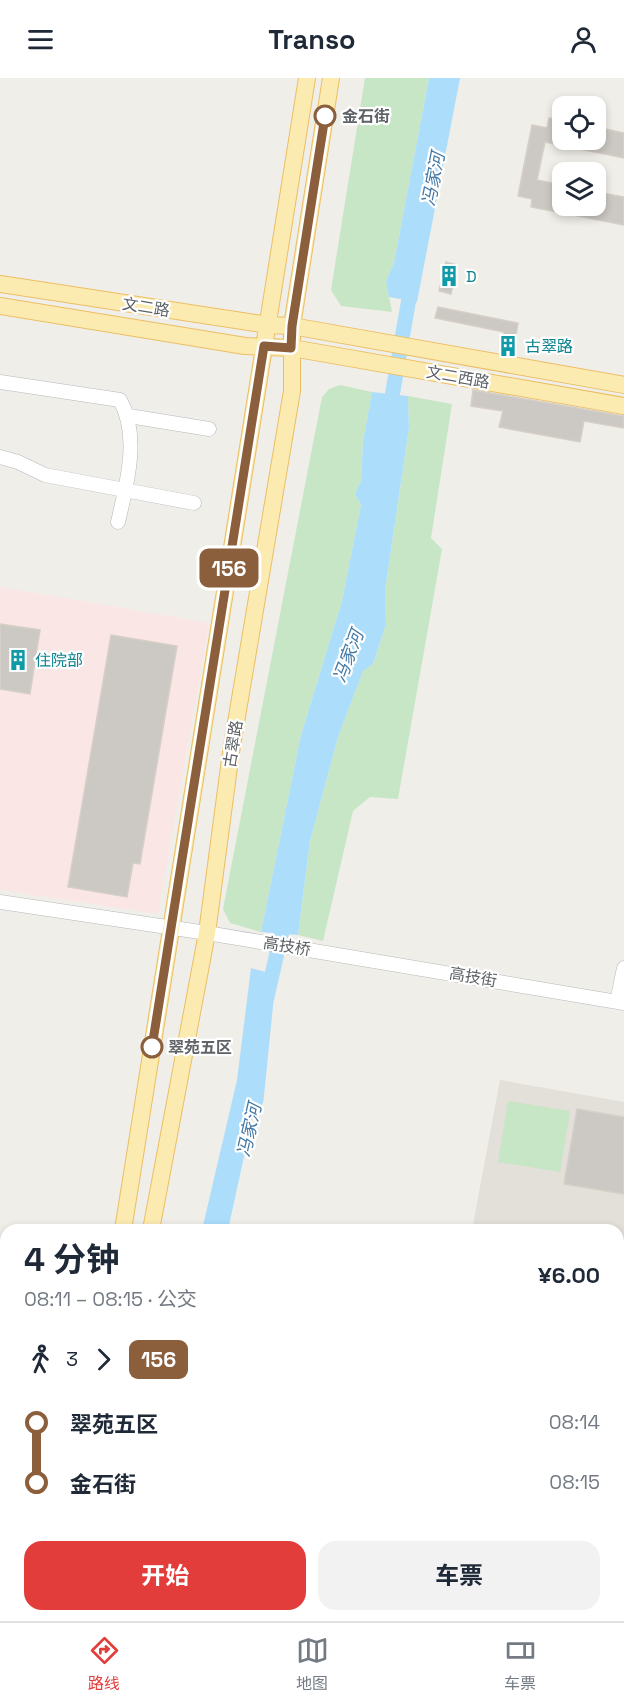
<!DOCTYPE html>
<html lang="zh">
<meta charset="utf-8">
<style>
body{margin:0;font-family:"Space Grotesk","Noto Sans SC",sans-serif;background:#f2f2f3;color:#1f2937;height:100vh;display:flex;flex-direction:column;font-size:22px;white-space:nowrap}
*{box-sizing:border-box;margin:0}
p{font-size:20px;color:#747a83}
.icon{flex:none;width:33px;height:33px;fill:none;stroke:currentColor;stroke-width:2;stroke-linecap:round;stroke-linejoin:round}
.map{position:relative;flex:1;overflow:hidden}
.sheet{position:absolute;left:0px;top:1146px;width:624px;height:398px;display:flex;flex-direction:column;background:#fff;border-radius:18px 18px 0 0;box-shadow:0 3px 9px #0003}
.sheet>*{flex:none}
.badge{padding:0 12px;border-radius:9px;font-size:21px;line-height:39px}
.buttons{position:absolute;left:552px;top:18px;display:grid;gap:12px}
.buttons a{display:grid;place-items:center;width:54px;height:54px;border-radius:12px;background:#fff;box-shadow:0 3px 9px #0003;font-size:30px}
.map>.badge{position:absolute;translate:-50% -50%;box-shadow:0 0 0 3px #fff}
.legs{display:flex;align-items:center;gap:9px;height:66px;padding:0 24px;font-size:20px}
.legs p{margin-inline-start:auto}
.headline{display:flex;align-items:center;justify-content:space-between;height:102px;padding:0 24px}
h1{font-size:33px;font-weight:700;line-height:45px}
.cta{display:flex;gap:12px;margin-top:auto;padding:12px 24px}
.cta a{flex:1;height:69px;border-radius:18px;background:#e33d3b;color:#fff;font-size:24px;font-weight:700;line-height:69px;text-align:center}
.cta a+a{background:#f2f2f3;color:#1f2937}
ul{padding:0 24px;list-style:none}
li{display:flex;align-items:center;gap:21px;height:60px;font-size:22px}
li i{display:grid;place-items:center;width:9px;height:100%;margin:0 8px;background:currentColor}
li i::after{content:'';width:15px;height:15px;margin:-8px;border:4px solid;border-radius:50%;background:#fff}
li p{margin-inline-start:auto}
li:first-child i{background:linear-gradient(#0000 50%,currentColor 0)}
li:last-child i{background:linear-gradient(currentColor 50%,#0000 0)}
header{display:flex;justify-content:space-between;align-items:center;height:78px;padding:0 24px;background:#fff;font-size:27px;font-weight:700}
.menu{display:flex;justify-content:space-around;align-items:center;height:84px;border-top:2px solid #e0e1e3;background:#fff;font-size:16px;color:#747a83}
.menu a{display:grid;justify-items:center;gap:3px}
.menu .on{color:#e33d3b}
.map>svg:first-child{display:block}
.education{fill:#e3dfd9}
.medical{fill:#fbe6e6}
.green{fill:#c7e6c5}
.water{fill:#acdefc}
.lines{fill:none;stroke-linecap:round;stroke-linejoin:round}
.canal{stroke:#acdefc;stroke-width:15}
.building{fill:#ccc9c4;stroke:#d5cfc6;stroke-width:1.5}
.highway-tunnel{stroke:#cccbc8;stroke-width:20;stroke-dasharray:20 10;stroke-linecap:butt}
.minor-casing{stroke:#b5b8bb;stroke-width:15}
.major-casing{stroke:#ecbe64;stroke-width:18}
.minor{stroke:#fff;stroke-width:14}
.major{stroke:#fcebb1;stroke-width:16}
.line-1-casing{stroke:#fff;stroke-width:14}
.line-1{stroke:#8b5e3c;stroke-width:9}
.stop-1-dot{fill:#fff;stroke:#8b5e3c;stroke-width:3}
.labels{text-anchor:middle;dominant-baseline:central;stroke-width:4.5;stroke-linejoin:round;paint-order:stroke}
.stop-label{font-size:16px;font-weight:bold;fill:#5f6367;stroke:#fff;text-anchor:start}
.culture-label{font-size:16px;fill:#0d838f;stroke:#fff;text-anchor:start}
.street-label{font-size:16px;fill:#5f6367;stroke:#fff}
.water-label{font-size:18px;font-style:italic;fill:#457aa6;stroke:#fff}
</style>
<header><svg class="icon" aria-label="menu" viewBox="0 0 24 24"><path d="M4 6h16M4 12h16M4 18h16"/></svg>Transo<svg class="icon" aria-label="person" viewBox="0 0 24 24"><circle cx="12" cy="8" r="4"/><path d="M4 21q1-7 8-7t8 7"/></svg></header>
<div class="map">
<svg width="624" height="1543" viewBox="0 0 624 1543">
<rect width="100%" height="100%" fill="#f0eee8"/>
<path class="education" d="M 500,1002 L 624,1024 L 624,1335 L 621,1335 L 623,1322 L 618,1321 L 618,1152 L 472,1152 Z"/>
<path class="medical" d="M 0,509 L 209,545 L 158,836 L 0,812 Z"/>
<path class="green" d="M 365,0 L 429,0 L 394,185 L 386,203 L 392,234 L 341,228 L 331,212 Z
M 340,307 L 372,314 L 363,363 L 361,403 L 355,416 L 361,427 L 342,523 L 301,657 L 261,854 L 230,845 L 223,831 L 322,319 L 329,311 Z
M 408,318 L 452,326 L 431,460 L 442,471 L 398,721 L 370,719 L 353,733 L 323,863 L 298,857 L 310,763 L 338,659 L 363,592 L 373,586 L 386,546 L 385,512 L 409,350 Z
M 508,1023 L 570,1033 L 560,1094 L 498,1084 Z"/>
<path class="water" d="M 429,0 L 460,0 L 417,224 L 389,219 L 386,203 L 394,185 Z
M 372,314 L 408,318 L 409,350 L 385,512 L 386,546 L 373,586 L 363,593 L 338,659 L 310,763 L 298,857 L 261,854 L 301,657 L 342,523 L 361,427 L 355,416 L 361,403 L 363,363 Z
M 251,890 L 272,896 L 266,923 L 260,1005 L 228,1152 L 202,1152 L 237,1002 Z"/>
<g class="lines">
<path class="canal" d="M 389,336 L 412,203
M 256,1022 L 266,923 L 286,836"/>
</g>
<path class="building" d="M 549,40 L 562,42 L 562,62 L 596,62 L 596,49 L 624,55 L 624,80 L 545,64 L 537,102 L 562,107 L 562,128 L 596,128 L 596,114 L 624,119 L 624,147 L 531,129 L 532,121 L 518,118 L 532,47 L 547,50 Z
M 446,184 L 457,187 L 451,216 L 439,213 Z
M 438,229 L 518,245 L 513,277 L 501,274 L 504,254 L 435,240 Z
M 473,312 L 624,338 L 624,350 L 584,343 L 580,364 L 499,349 L 503,333 L 471,328 Z
M 0,546 L 40,552 L 30,616 L 0,611 Z
M 111,557 L 177,568 L 140,786 L 133,785 L 127,819 L 68,809 Z
M 577,1031 L 624,1039 L 624,1116 L 564,1106 Z"/>
<g class="lines">
<path class="highway-tunnel" d="M 0,1476 L 6,1477
M 362,1538 L 395,1543"/>
<defs>
<path id="minor" d="M 0,304 L 120,322 C 140,358 127,405 118,444
M 129,338 L 209,351
M 0,379 L 18,384 L 45,397 L 194,425
M 0,824 L 207,855 L 624,925
M 617,924 L 624,890"/>
<path id="major" d="M 0,206 L 268,247 L 292,248 L 624,307
M 0,228 L 245,268 L 292,270 L 624,328
M 123,1152 L 307,0
M 151,1152 L 207,855 L 231,674 L 292,313 L 292,248 L 331,0
M 0,1432 L 6,1433
M 0,1468 L 6,1469
M 618,1532 L 624,1533
M 422,1538 L 457,1543
M 53,1543 L 54,1538
M 85,1543 L 85,1538"/>
</defs>
<use href="#minor" class="minor-casing"/>
<use href="#major" class="major-casing"/>
<use href="#minor" class="minor"/>
<use href="#major" class="major"/>
</g>
<g class="lines">
<defs>
<path id="line-1" d="M 152,969 L 264,268 L 291,270 L 292,248 L 325,38"/>
</defs>
<use href="#line-1" class="line-1-casing"/>
<use href="#line-1" class="line-1"/>
</g>
<defs>
<symbol id="building-bare" viewBox="-9 -9 18 18"><path d="M-4-6H4V6H1V3H-1V6H-4ZM-2.5-4.3h1.7v1.8h-1.7ZM.8-4.3h1.7v1.8H.8ZM-2.5-1h1.7V.8h-1.7ZM.8-1h1.7V.8H.8Z" fill="#0f9aa8" stroke="#fff" stroke-width="2.5" paint-order="stroke"/></symbol>
</defs>
<g fill-rule="evenodd">
<use href="#building-bare" x="434" y="183" width="30" height="30"/>
<use href="#building-bare" x="493" y="253" width="30" height="30"/>
<use href="#building-bare" x="3" y="567" width="30" height="30"/>
</g>
<g class="stop-1-dot">
<circle cx="325" cy="38" r="10"/>
<circle cx="152" cy="969" r="10"/>
</g>
<g class="labels">
<g class="stop-label">
<text x="342" y="38">金石街</text>
<text x="168" y="969">翠苑五区</text>
</g>
<g class="culture-label">
<text x="466" y="198">D</text>
<text x="525" y="268">古翠路</text>
<text x="35" y="582">住院部</text>
</g>
<g class="street-label">
<text transform="translate(146 229) rotate(9)">文二路</text>
<text transform="translate(458 299) rotate(10)">文二西路</text>
<text transform="translate(233 666) rotate(-81)">古翠路</text>
<text transform="translate(287 868) rotate(9)">高技桥</text>
<text transform="translate(473 899) rotate(10)">高技街</text>
</g>
<g class="water-label">
<text transform="translate(433 101) rotate(-79)">冯家河</text>
<text transform="translate(348 578) rotate(-69)">冯家河</text>
<text transform="translate(249 1052) rotate(-77)">冯家河</text>
</g>
</g>
</svg>
<div class="buttons">
<a><svg class="icon" aria-label="locate" viewBox="0 0 24 24"><circle cx="12" cy="12" r="6"/><path d="M12 2v4M12 18v4M2 12h4M18 12h4"/></svg></a>
<a><svg class="icon" aria-label="layers" viewBox="0 0 24 24"><path d="M12 4l9 5-9 5-9-5zM3 14l9 5 9-5"/></svg></a>
</div>
<b class="badge" style="left:229px;top:490px;background:#8b5e3c;color:#fff">156</b>
<section class="sheet">
<div class="headline"><div><h1>4 分钟</h1><p>08:11 – 08:15 · 公交</p></div><b>¥6.00</b></div>
<div class="legs"><svg class="icon" aria-label="walk" viewBox="0 0 24 24"><circle cx="13" cy="4" r="2"/><path d="M13 8l-2 6 4 7M11 14l-3 7M7 12l3-4h3l4 4"/></svg>3<svg class="icon" aria-label="forward" viewBox="0 0 24 24"><path d="M9 5l7 7-7 7"/></svg><b class="badge" style="background:#8b5e3c;color:#fff">156</b></div>
<ul>
<li><i style="color:#8b5e3c"></i><b>翠苑五区</b><p>08:14</p></li>
<li><i style="color:#8b5e3c"></i><b>金石街</b><p>08:15</p></li>
</ul>
<div class="cta"><a>开始</a><a>车票</a></div>
</section>
</div>
<nav class="menu">
<a class="on"><svg class="icon" aria-label="directions" viewBox="0 0 24 24"><path d="M12 3l9 9-9 9-9-9zM9 14v-3h6M13 9l2 2-2 2"/></svg>路线</a>
<a><svg class="icon" aria-label="map" viewBox="0 0 24 24"><path d="M3 6l6-2 6 2 6-2v14l-6 2-6-2-6 2zM9 4v14M15 6v14"/></svg>地图</a>
<a><svg class="icon" aria-label="tickets" viewBox="0 0 24 24"><path d="M3 7h18v10H3zM15 7v10"/></svg>车票</a>
</nav>
